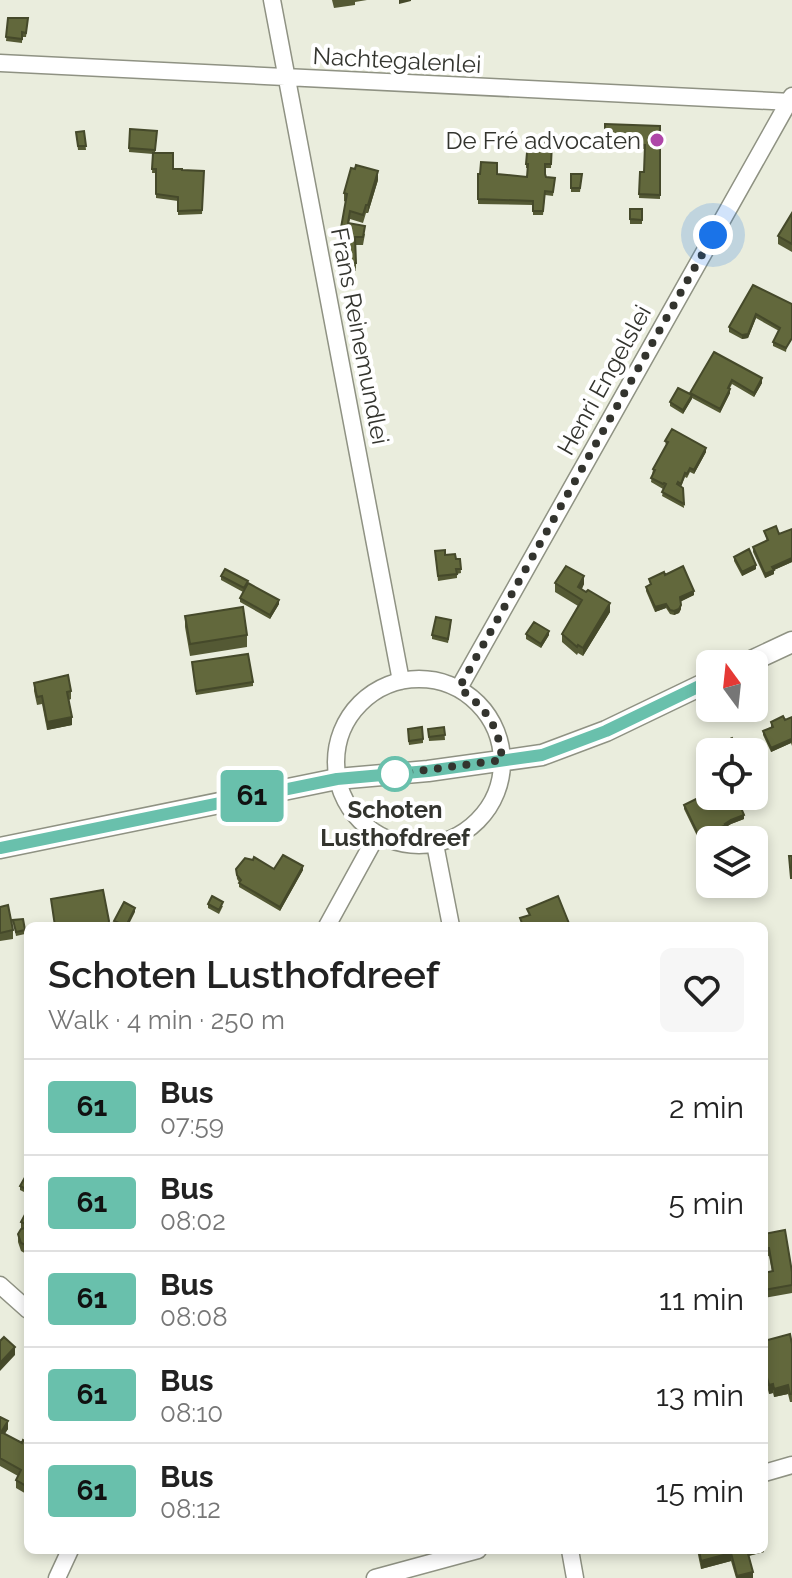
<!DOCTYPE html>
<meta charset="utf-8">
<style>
body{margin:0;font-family:Raleway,sans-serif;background:#f6f6f6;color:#222;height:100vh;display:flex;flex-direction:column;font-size:30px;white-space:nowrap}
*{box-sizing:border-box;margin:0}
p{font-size:26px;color:#767676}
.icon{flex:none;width:44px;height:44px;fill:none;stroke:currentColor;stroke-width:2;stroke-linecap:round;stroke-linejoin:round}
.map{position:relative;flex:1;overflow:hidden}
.details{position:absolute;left:24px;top:922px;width:744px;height:632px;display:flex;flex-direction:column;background:#fff;border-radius:12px;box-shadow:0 4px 12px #0003}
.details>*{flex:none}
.badge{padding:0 16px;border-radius:6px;font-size:28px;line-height:52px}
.needle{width:52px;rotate:345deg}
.fabs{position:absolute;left:696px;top:650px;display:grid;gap:16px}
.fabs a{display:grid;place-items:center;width:72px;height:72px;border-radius:12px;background:#fff;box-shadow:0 4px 12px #0003;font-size:40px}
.you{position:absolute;width:40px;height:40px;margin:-20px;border:6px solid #fff;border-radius:50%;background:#1a73e8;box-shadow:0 0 0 12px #1a73e833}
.map>.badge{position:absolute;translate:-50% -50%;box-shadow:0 0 0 4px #fff}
.round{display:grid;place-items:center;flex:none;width:84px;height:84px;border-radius:12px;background:#f6f6f6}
.summary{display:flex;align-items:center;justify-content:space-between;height:136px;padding:0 24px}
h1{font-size:38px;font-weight:600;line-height:60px}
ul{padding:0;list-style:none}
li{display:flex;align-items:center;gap:24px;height:96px;padding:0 24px;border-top:2px solid #e0e0e0}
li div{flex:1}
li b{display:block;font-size:30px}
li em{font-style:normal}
li .badge{min-width:88px;font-weight:700;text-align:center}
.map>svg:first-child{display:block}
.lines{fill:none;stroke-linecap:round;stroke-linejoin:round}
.minor-casing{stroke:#8f9283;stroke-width:19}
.tertiary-casing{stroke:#8f9283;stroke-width:23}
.minor{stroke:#fff;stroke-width:16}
.tertiary{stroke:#fff;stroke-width:20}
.wall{fill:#545934}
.shaded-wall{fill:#45492a}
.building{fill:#62683c;stroke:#45492a;stroke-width:2}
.line-casing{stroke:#fff;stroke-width:18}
.line{stroke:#69c0ac;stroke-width:12}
.walk{stroke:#33342e;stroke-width:8;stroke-dasharray:0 14.4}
.poi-dot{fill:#af46a8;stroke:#fff;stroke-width:3}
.stop-dot{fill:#fff;stroke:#69c0ac;stroke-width:4}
.labels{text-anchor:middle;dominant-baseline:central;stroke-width:8;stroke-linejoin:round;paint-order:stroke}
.street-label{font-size:24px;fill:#33342e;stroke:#fff}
.poi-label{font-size:24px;fill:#33342e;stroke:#fff;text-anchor:end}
.stop-label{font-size:24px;font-weight:bold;fill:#33342e;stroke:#fff}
</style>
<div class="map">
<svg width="792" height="1578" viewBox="0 0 792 1578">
<rect width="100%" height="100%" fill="#eaeddd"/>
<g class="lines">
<defs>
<path id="minor" d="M 272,0 L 401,681
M 0,63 L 792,102
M336 762a83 83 0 1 1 166 0a83 83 0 1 1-166 0Z
M 459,688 L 792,96
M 435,844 L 451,926
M 327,926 L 377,835
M 0,1285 L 28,1310
M 764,1473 L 792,1465
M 570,1550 L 575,1578
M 57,1578 L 70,1550
M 375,1578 L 478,1550"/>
<path id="tertiary" d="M 745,664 L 792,642
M 0,848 L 337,779 L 428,771 L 542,755 L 606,731 L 710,681"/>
</defs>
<use href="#minor" class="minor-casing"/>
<use href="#tertiary" class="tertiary-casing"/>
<use href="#minor" class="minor"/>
<use href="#tertiary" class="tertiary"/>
</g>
<path class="wall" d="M 332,0 L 367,0 L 355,2 L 355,5 L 334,8 Z
M 8,18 L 28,18 L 26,37 L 22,37 L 22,43 L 6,41 Z
M 605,124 L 660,126 L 660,199 L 639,198 L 640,172 L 644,172 L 645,149 L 615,148 L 615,143 L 605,142 Z
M 130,129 L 157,131 L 155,153 L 173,169 L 182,170 L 204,171 L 202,214 L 178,215 L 178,201 L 156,198 L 156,173 L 152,173 L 153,154 L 129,152 Z
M 84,131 L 86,150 L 78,150 L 76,132 Z
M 543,142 L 552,143 L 551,168 L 545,168 L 545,175 L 546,177 L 555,178 L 553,196 L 545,195 L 543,215 L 533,215 L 533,205 L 478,204 L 478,174 L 527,177 L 528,168 L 526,168 L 526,164 Z
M 571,174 L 582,174 L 580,192 L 571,192 Z
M 378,180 L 368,213 L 366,213 L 363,223 L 350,219 L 349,223 L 365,234 L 363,245 L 356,245 L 356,271 L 346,272 L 344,248 L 339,247 L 339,239 L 346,202 L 344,201 L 344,193 Z
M 630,209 L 642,209 L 642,224 L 630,224 Z
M 792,213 L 792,252 L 778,244 L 778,236 Z
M 753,285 L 792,304 L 786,352 L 773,346 L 773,342 L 779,331 L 756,318 L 748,338 L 742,339 L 729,332 L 729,327 Z
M 705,370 L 762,383 L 754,397 L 732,384 L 730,388 L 730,393 L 720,413 L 692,398 L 683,414 L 670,406 L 670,402 L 690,395 Z
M 665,441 L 706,452 L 694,474 L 690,472 L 687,478 L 685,477 L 681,487 L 683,488 L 684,508 L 662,496 L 664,487 L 663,489 L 651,482 L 653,469 L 666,445 Z
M 792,529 L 792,562 L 774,570 L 774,574 L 765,578 L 753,552 L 753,547 L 767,541 L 764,531 L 779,534 Z
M 435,551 L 456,559 L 460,559 L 461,573 L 457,574 L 457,578 L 438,581 Z
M 734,557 L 756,569 L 742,576 L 734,561 Z
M 665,575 L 694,595 L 681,601 L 681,609 L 679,613 L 674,615 L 670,614 L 666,608 L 655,612 L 646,591 L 646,587 L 650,585 L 649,579 Z
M 221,576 L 248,584 L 279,604 L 270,619 L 240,602 L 240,598 L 243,592 L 221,580 Z
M 555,583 L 584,584 L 582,589 L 610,612 L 583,656 L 578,653 L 577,655 L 562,642 L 562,634 L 578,606 L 555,592 Z
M 185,616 L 247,635 L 247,647 L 190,656 L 185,627 Z
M 451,624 L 448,643 L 432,639 L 432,635 Z
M 526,634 L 549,635 L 541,648 L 526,639 Z
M 192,662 L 253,682 L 253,686 L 196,695 Z
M 34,683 L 71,691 L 71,699 L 69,700 L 72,725 L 47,730 L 42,704 L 37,705 L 34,691 Z
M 792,717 L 792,746 L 791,743 L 771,752 L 763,735 L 763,731 L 771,727 L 771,722 L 785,720 Z
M 444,727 L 445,740 L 429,741 L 428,729 Z
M 408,734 L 423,739 L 423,743 L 409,745 Z
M 684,805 L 744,819 L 731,824 L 726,827 L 726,829 L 715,834 L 709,834 L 704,836 L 704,838 L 699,840 L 684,809 Z
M 236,869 L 274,869 L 303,870 L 280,911 L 239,887 L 239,882 L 237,879 Z
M 208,904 L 223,906 L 219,914 L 208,908 Z
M 0,907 L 13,930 L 13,939 L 0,941 Z
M 13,920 L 25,930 L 25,934 L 16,936 Z
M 28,1172 L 28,1194 L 20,1190 L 20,1186 Z
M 28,1209 L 28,1255 L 21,1251 L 18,1242 L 18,1234 L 21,1229 L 21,1222 Z
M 764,1234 L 792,1272 L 792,1293 L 764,1298 L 764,1273 L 772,1272 L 769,1256 L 765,1257 Z
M 764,1341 L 792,1344 L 792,1402 L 790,1402 L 788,1394 L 774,1397 L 773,1393 L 769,1394 L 764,1374 Z
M 0,1417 L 8,1429 L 4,1434 L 22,1443 L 28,1443 L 28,1495 L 16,1488 L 16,1480 L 18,1476 L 0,1466 Z
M 697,1550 L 764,1550 L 764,1552 L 749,1556 L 753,1578 L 736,1578 L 731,1561 L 701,1569 Z"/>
<path class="shaded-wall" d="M 399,0 L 411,0 L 411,1 L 399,4 Z
M 378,171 L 378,180 L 368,213 L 368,205 Z
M 756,314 L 756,318 L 748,338 L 742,339 L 742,335 Z
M 762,378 L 762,383 L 754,397 L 754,393 Z
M 730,389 L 730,393 L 720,413 L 720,409 Z
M 692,395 L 692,399 L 683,414 L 683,410 Z
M 706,448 L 706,452 L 694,474 L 694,470 Z
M 792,558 L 792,562 L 774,570 L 774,574 L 765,578 L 765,574 L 772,567 Z
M 756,565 L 756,569 L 742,576 L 742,572 Z
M 584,576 L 584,584 L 578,595 L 578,587 Z
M 694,591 L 694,595 L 680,602 L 680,597 Z
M 279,600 L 279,604 L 270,619 L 270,615 Z
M 610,603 L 610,612 L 583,656 L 583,648 Z
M 666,604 L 666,608 L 655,612 L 655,607 Z
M 681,605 L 681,609 L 679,613 L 674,615 L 674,611 Z
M 549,631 L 549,635 L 541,648 L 541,644 Z
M 72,717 L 72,725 L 47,730 L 47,722 Z
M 791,739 L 791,743 L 771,752 L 771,748 Z
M 744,815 L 744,819 L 731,824 L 726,827 L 726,829 L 715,834 L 715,830 L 731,820 Z
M 709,830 L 709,834 L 699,840 L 699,836 Z
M 303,866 L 303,870 L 280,911 L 280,907 Z
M 135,908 L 135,912 L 128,926 L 126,926 Z
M 15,1347 L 15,1355 L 0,1371 L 0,1363 Z
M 773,1384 L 773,1393 L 769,1394 L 769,1385 Z
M 788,1385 L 788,1394 L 774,1397 L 774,1389 Z
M 8,1421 L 8,1429 L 1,1440 L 1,1432 Z
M 764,1544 L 764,1552 L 747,1556 L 747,1550 L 764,1550 Z
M 264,1550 L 275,1550 L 264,1554 Z
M 731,1553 L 731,1561 L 701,1569 L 701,1561 Z
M 753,1572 L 753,1578 L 737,1578 L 737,1576 Z"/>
<path class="building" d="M 8,18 L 28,18 L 26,33 L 22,32 L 22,39 L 6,37 Z
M 605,124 L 660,126 L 660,195 L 639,194 L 640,172 L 644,172 L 645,145 L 615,144 L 615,139 L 605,138 Z
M 130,129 L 157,131 L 155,150 L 129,148 Z
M 84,131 L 86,146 L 78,146 L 76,132 Z
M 537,139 L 543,139 L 543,142 L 552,143 L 551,164 L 545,164 L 545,174 L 546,177 L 555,178 L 553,192 L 545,191 L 543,211 L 533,211 L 533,201 L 478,199 L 478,174 L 480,174 L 481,162 L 497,163 L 497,174 L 527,177 L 528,164 L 526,164 L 528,141 L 537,142 Z
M 153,153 L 173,153 L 173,169 L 182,169 L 182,170 L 204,171 L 202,210 L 178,211 L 178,197 L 156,194 L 156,169 L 152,169 Z
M 356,165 L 378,171 L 368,205 L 366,205 L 363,215 L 350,211 L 348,223 L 365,226 L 363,237 L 355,237 L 356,263 L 346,264 L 344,240 L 339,239 L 347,194 L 344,193 L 351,168 L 355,169 Z
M 571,174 L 582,174 L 580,188 L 571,188 Z
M 630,209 L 642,209 L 642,220 L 630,219 Z
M 792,213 L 792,244 L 778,236 Z
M 753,285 L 792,304 L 792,338 L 786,348 L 773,342 L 780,328 L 756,314 L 748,334 L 742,335 L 729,327 Z
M 714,352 L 762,378 L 754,393 L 732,380 L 728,388 L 730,389 L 720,409 L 690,393 Z
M 678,388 L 692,395 L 683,410 L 670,402 Z
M 672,429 L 706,448 L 694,470 L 690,468 L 687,474 L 685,473 L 681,484 L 678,482 L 677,484 L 683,488 L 684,504 L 662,492 L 666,484 L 664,483 L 663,484 L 651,478 L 655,470 L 653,469 L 668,442 L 665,441 Z
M 776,526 L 779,534 L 792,529 L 792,558 L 772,567 L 774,570 L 765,574 L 753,547 L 768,540 L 764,531 Z
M 749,549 L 756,565 L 742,572 L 734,557 Z
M 445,550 L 445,555 L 455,554 L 456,559 L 460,559 L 461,569 L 456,569 L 457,574 L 438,576 L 435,551 Z
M 566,566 L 584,576 L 578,587 L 586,592 L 588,590 L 610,603 L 583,648 L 578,645 L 577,647 L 562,634 L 582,600 L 555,583 Z
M 683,566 L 694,591 L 680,597 L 681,605 L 679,609 L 674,611 L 670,610 L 666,604 L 655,607 L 646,587 L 651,584 L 649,579 L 664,572 L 665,575 Z
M 225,569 L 248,581 L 244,588 L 221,576 Z
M 248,583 L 279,600 L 270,615 L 240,598 Z
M 243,607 L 247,635 L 190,644 L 185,616 Z
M 436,617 L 451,620 L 448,639 L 432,635 Z
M 534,622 L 549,631 L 541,644 L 526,634 Z
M 248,654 L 253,682 L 196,691 L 192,662 Z
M 68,675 L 71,691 L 67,692 L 72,717 L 47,722 L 42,696 L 37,697 L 34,683 Z
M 783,716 L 785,720 L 792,717 L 792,742 L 791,739 L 771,748 L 763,731 L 773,727 L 771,722 Z
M 422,727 L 423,739 L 409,741 L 408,729 Z
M 444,727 L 445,735 L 429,737 L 428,729 Z
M 732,738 L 737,752 L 715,752 L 713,746 Z
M 710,792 L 710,796 L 736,796 L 744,815 L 731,820 L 725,824 L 726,825 L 715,830 L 709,830 L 704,832 L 704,833 L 699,836 L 684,805 Z
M 283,855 L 303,866 L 280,907 L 239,883 L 241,880 L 237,875 L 236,869 L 245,858 L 253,860 L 254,857 L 274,869 Z
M 789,856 L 792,856 L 792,878 L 791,878 Z
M 103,890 L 109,921 L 108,926 L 88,926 L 88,925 L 55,926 L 51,899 Z
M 212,896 L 223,902 L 219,910 L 208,904 Z
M 558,896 L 570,926 L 523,926 L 520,918 L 530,915 L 527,909 Z
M 124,902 L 135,908 L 126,926 L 114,921 Z
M 8,905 L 13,930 L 0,933 L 0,907 Z
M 23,919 L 25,930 L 16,932 L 13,920 Z
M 28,1172 L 28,1190 L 20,1186 Z
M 28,1209 L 28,1225 L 21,1222 Z
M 25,1228 L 28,1229 L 28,1246 L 21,1243 L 18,1234 L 21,1229 Z
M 785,1230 L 792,1272 L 792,1285 L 764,1290 L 764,1273 L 773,1271 L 769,1248 L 765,1248 L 764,1234 Z
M 790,1334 L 792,1344 L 792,1394 L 790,1394 L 788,1385 L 774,1389 L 773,1384 L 769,1385 L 764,1366 L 764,1341 Z
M 4,1337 L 15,1347 L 0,1363 L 0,1341 Z
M 0,1417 L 8,1421 L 1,1432 L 22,1443 L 23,1440 L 28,1443 L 28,1487 L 16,1480 L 21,1470 L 0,1458 Z
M 699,1550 L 747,1550 L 753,1572 L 737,1576 L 731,1553 L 701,1561 Z"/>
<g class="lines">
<defs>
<path id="line" d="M 0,848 L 337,779 L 428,771 L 542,755 L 606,731 L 710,681"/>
</defs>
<use href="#line" class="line-casing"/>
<use href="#line" class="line"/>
<path class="walk" d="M 395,774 L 502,760 C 499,726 486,708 459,688 L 713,235"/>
</g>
<circle class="poi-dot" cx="657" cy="140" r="8"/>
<circle class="stop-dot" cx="395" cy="774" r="16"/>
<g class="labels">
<g class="street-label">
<text transform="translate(397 60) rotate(3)">Nachtegalenlei</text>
<text transform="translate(360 336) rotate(79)">Frans Reinemundlei</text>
<text transform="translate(604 380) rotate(-61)">Henri Engelslei</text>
</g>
<g class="poi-label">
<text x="641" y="140">De Fré advocaten</text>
</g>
<g class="stop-label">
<text x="395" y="809">Schoten<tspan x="395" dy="28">Lusthofdreef</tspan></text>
</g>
</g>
</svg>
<div class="fabs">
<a><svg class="needle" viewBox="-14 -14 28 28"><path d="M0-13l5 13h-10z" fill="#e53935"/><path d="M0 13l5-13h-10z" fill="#767676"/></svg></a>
<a><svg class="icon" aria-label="locate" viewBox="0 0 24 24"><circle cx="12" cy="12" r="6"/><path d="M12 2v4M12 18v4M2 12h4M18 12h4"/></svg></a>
<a><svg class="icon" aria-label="layers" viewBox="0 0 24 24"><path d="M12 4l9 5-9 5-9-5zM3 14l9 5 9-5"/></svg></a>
</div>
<div class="you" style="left:713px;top:235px"></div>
<b class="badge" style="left:252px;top:796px;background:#69c0ac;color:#111">61</b>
<section class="details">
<div class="summary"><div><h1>Schoten Lusthofdreef</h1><p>Walk · 4 min · 250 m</p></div><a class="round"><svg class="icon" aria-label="heart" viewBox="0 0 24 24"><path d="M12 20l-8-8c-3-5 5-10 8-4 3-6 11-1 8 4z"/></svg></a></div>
<ul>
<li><span class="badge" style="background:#69c0ac;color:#111">61</span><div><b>Bus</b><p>07:59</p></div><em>2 min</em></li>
<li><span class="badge" style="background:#69c0ac;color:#111">61</span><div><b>Bus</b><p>08:02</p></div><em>5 min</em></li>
<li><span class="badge" style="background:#69c0ac;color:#111">61</span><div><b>Bus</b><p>08:08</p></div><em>11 min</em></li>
<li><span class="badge" style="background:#69c0ac;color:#111">61</span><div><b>Bus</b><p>08:10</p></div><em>13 min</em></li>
<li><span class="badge" style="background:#69c0ac;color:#111">61</span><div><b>Bus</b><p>08:12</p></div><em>15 min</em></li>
</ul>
</section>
</div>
